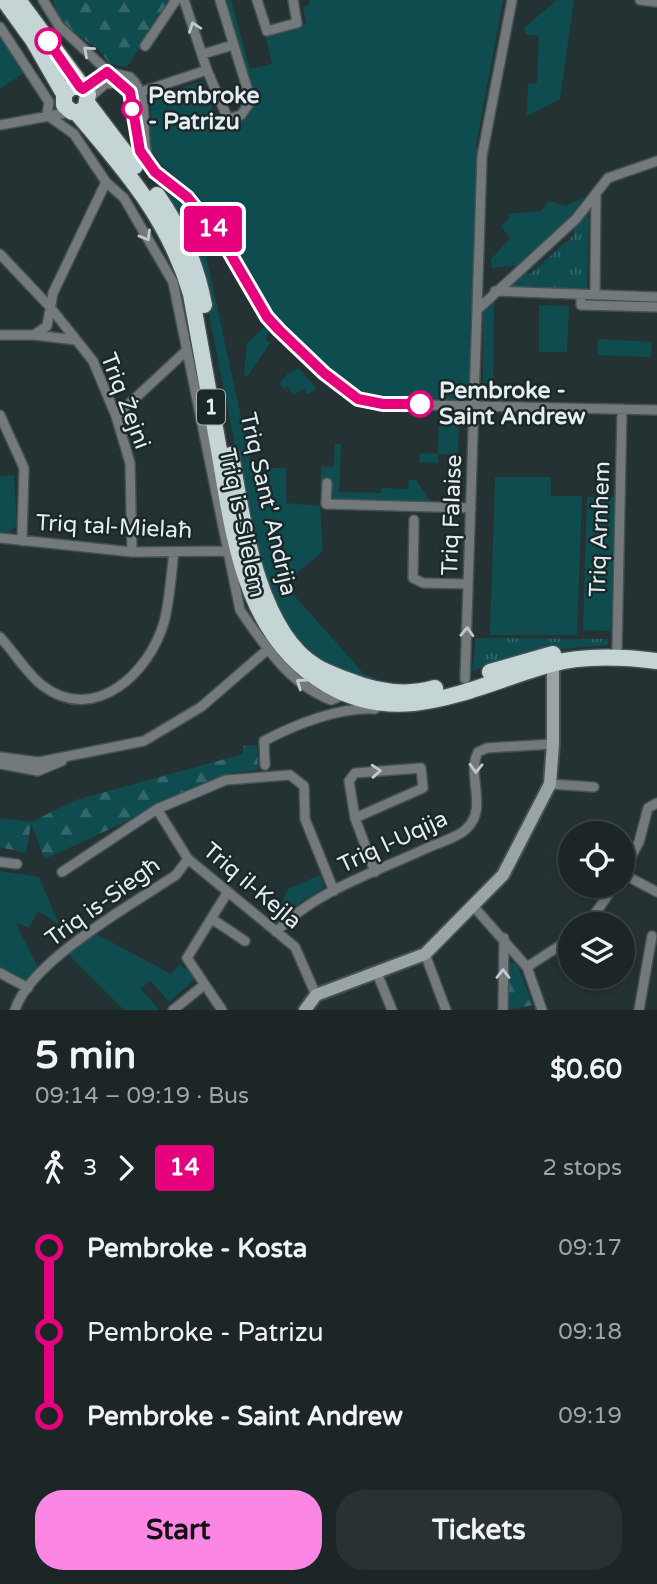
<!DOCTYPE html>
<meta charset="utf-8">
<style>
body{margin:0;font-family:"Varela Round",sans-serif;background:#293232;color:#f1f3f6;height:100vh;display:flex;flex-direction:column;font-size:26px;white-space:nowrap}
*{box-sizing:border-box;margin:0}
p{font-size:23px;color:#a0a5a7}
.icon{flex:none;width:38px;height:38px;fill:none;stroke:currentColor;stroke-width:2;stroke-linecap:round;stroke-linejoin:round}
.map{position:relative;height:1010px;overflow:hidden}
.details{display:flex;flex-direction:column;background:#1c2626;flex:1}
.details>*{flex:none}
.badge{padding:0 14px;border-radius:5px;font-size:24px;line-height:46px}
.buttons{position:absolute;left:558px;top:821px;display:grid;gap:14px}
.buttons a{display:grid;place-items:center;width:77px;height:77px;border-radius:50%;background:#1c2626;box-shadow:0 4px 10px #0003,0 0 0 2px #3a4343;font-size:35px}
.map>.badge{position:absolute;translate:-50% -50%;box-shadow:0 0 0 4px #fff}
.legs{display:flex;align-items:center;gap:10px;height:77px;padding:0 35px;font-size:23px}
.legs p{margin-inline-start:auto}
.summary{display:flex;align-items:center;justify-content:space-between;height:119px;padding:0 35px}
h1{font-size:38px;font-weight:800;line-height:52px}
.action{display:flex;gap:14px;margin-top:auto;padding:14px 35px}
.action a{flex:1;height:80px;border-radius:28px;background:#fc86e4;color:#111;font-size:28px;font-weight:800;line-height:80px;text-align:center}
.action a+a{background:#293232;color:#f1f3f6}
ul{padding:0 35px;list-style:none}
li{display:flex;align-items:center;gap:24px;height:84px;font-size:26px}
li i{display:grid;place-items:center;width:10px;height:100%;margin:0 9px;background:currentColor}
li i::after{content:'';width:18px;height:18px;margin:-9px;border:5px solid;border-radius:50%;background:#1c2626}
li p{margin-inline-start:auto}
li:first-child i{background:linear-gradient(#0000 50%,currentColor 0)}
li:last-child i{background:linear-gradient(currentColor 50%,#0000 0)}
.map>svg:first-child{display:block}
.grass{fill:#0f4c50}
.forest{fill:url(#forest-firs)}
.park{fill:url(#park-tufts)}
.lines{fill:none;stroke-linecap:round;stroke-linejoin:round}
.minor-casing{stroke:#445051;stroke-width:12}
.secondary-casing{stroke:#445051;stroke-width:16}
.trunk-casing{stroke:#445051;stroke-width:19}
.minor{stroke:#747a7b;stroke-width:9}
.secondary{stroke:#9aa4a5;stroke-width:12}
.trunk{stroke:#c5d4d5;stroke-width:16}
.oneway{stroke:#c3cacc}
.line-1-casing{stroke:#fff;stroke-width:16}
.line-1{stroke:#e6007e;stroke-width:10}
.stop-1-dot{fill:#fff;stroke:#e6007e;stroke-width:3.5}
.labels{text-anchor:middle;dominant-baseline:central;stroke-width:5;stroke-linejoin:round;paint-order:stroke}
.shield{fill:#1b2829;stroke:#a8b2b3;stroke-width:2}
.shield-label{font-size:21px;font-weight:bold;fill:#e5edee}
.stop-label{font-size:23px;font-weight:bold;fill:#e5edee;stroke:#1b2829;text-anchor:start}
.street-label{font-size:23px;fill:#e5edee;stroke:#1b2829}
</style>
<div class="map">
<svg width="657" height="1010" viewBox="0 0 657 1010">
<defs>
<pattern id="forest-firs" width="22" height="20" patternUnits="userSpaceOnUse" patternTransform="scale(1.75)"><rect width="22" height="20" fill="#0f4c50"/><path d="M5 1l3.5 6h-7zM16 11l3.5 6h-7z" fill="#32666a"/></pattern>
<pattern id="park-tufts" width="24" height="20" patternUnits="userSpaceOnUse" patternTransform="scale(1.75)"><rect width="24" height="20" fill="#0f4c50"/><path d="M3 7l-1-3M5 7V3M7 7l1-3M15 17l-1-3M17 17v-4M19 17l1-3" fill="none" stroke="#32666a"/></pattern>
</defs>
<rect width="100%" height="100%" fill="#253233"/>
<path class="grass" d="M 225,0 L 231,0 L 250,69 L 272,64 L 265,34 L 306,24 L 303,7 L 310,5 L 309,0 L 503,0 L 476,146 L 482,156 L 470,324 L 469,396 L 466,400 L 377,396 L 356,389 L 285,329 L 198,196 L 160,164 L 148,144 L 152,98 L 202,81 L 216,119 L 231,125 L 246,119 L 257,102 L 248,72 L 244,72 Z
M 557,0 L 574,0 L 560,99 L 527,116 L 528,84 L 537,83 L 539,36 L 526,34 L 524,28 Z
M 0,34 L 25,72 L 0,89 Z
M 142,163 L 197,214 L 252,468 L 286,468 L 286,503 L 320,506 L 323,551 L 284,584 L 364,674 L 396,687 L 341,675 L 314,655 L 289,628 L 271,601 L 259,565 L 201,274 L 171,203 Z
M 584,197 L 569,220 L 520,265 L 492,268 L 491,259 L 510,238 L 501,226 L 510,218 L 508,214 L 541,211 L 549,201 L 566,206 Z
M 494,300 L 493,383 L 489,387 L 489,398 L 483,398 L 483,310 Z
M 539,305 L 569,306 L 567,352 L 539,352 Z
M 266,326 L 269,332 L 265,339 L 270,343 L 247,377 L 244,372 L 247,343 Z
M 598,339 L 652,342 L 651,357 L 597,355 Z
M 299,368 L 317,389 L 307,394 L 304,389 L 293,395 L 288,386 L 283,389 L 280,383 L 287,374 Z
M 439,415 L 459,415 L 458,454 L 438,454 L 438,463 L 419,462 L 420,453 L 438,454 Z
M 335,444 L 341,444 L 339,492 L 381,493 L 382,488 L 408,489 L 409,480 L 416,480 L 432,504 L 321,502 L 321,466 L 334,467 Z
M 14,475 L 17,525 L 8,533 L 0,532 L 0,476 Z
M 495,477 L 551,477 L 551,496 L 582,496 L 577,635 L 490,635 Z
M 587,497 L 615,497 L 611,631 L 583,630 Z
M 0,871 L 39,877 L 59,924 L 38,911 L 29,928 L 15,922 L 39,969 L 26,981 L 0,967 Z
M 320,875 L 324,888 L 293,907 L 276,924 L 273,921 L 288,889 Z
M 96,934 L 171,974 L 179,965 L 191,972 L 194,980 L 169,1002 L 150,980 L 141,989 L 159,1010 L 124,1010 L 68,954 Z"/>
<path class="forest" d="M 53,0 L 170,0 L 127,67 L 110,64 L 99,50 L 59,21 Z
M 257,745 L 258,770 L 231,773 L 45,859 L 31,824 L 26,853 L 0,847 L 0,818 L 31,822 L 76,800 L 243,754 L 243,746 Z
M 516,962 L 533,1005 L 509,1010 L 507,964 Z"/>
<path class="park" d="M 589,210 L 587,289 L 506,288 L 524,270 L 529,275 L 575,234 L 572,227 Z
M 476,638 L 609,639 L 608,645 L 540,651 L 472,671 Z"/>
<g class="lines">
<defs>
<path id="minor" d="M 43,0 L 59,26 L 126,88 L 131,97 L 140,151 L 155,172 L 187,196 L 224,243 L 267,317 L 339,386 L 358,399 L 383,404 L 657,410
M 184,0 L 207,70 L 228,119 L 241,115 L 251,101 L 220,0
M 257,0 L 267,31 L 297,23 L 293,0
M 640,0 L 657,2
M 0,27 L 49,102 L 47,115
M 145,46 L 176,0
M 203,54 L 233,45
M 107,72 L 130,77 C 152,97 139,132 148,158
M 83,89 L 107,72
M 135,94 L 207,70
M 89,98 L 105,84 L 119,83
M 47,115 L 74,134 L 106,182 L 124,198 L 173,282 L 240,610 C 265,646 288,683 331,700 L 344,695
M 0,125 L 71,112
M 0,254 L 50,307 L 93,361 L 116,416 L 130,463 L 132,552
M 495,291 L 657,297
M 581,295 L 581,305 L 657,307
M 595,295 L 596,193
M 477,310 L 576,219 L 608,178 L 657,161
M 0,335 L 34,335 L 47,326 L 53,293 L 106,182
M 34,335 L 76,340
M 0,415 L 24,468 L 22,541
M 116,416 L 186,351
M 327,483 L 326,504 L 471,508
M 414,520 L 413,578 L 423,583 L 468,584
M 0,538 L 132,552 L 226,551
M 0,637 C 15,653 26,673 43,686 C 95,725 150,672 164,622 C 170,600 171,574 174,552
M 617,649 L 622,409
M 465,679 L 482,156 L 512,0
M 0,757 L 39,762 L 144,741 L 201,707 L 267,650
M 0,764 L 38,771 L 62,761
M 265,765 L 264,741 C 296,724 339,707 375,709
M 550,784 L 594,787
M 157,809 L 188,859 L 295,947 L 316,995
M 355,818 L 423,788 L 421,768 L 355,773 L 349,781 L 355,818 L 375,872
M 0,862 L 17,864
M 623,871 L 639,842 L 648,808 L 657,803
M 62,872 L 157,809 L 226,780 L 290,775 L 304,786 L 305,819 L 334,891
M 623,874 L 657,892
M 474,907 L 527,967 L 542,1010
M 212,919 L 245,941
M 588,924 L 614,886
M 276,932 C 315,891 376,872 427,848 C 438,843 457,838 466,829 C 489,809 466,776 478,752 L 487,748 L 553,744
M 425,954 L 446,1010
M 527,967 L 570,939
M 0,973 L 28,988
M 377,973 L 392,1010
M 15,1010 C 30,961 134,903 176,875 L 188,859
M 173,1010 L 204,985
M 222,1010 L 187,958 L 227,893
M 503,1010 L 504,938
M 639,1010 L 652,936"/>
<path id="secondary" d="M 305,1010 L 316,995 L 425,954 L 503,875 L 550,784 L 553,744 L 553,663"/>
<path id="trunk" d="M 4,0 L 33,40 L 64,94
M 18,0 L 88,94 L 86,107 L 80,112 L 72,112 L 64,105 L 64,94 L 71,87 L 80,87
M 88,104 L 135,166
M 76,112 C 125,169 170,221 191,294 C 200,346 210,398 219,450 C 234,536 244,638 328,685 C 354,700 383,706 414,703 C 461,698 507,676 551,664 C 583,655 625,657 657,661
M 157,195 C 181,230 196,263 204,305
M 231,455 C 242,518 258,633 317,667 C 327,673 337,676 347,680 C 376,692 405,697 435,688
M 490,672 L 553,654"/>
</defs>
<use href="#minor" class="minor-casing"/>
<use href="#secondary" class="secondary-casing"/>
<use href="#trunk" class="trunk-casing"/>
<use href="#minor" class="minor"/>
<use href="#secondary" class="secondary"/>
<use href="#trunk" class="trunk"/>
</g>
<defs><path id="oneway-chevron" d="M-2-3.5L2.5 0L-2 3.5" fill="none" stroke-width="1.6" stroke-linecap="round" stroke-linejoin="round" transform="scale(1.75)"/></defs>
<g class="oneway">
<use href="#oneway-chevron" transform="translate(194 27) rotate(-109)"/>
<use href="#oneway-chevron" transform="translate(88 51) rotate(-139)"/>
<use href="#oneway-chevron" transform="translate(146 236) rotate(60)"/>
<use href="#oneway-chevron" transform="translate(467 632) rotate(-88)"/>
<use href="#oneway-chevron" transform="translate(301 683) rotate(-145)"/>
<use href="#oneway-chevron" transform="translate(476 768) rotate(92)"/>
<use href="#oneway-chevron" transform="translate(376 771) rotate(-4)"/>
<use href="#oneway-chevron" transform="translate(503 974) rotate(-90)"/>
</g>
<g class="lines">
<defs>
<path id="line-1" d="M 48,41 L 80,87 L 83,89 L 107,72 L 130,92 L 140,151 L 155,172 L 187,197 L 224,243 L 267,317 L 279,330 L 324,373 L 358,399 L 383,404 L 420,404"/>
</defs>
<use href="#line-1" class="line-1-casing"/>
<use href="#line-1" class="line-1"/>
</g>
<g class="stop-1-dot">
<circle cx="48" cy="41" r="12"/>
<circle cx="132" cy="109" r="9"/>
<circle cx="420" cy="404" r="12"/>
</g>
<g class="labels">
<rect class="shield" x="197" y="389.5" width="28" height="35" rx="5"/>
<g class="shield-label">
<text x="211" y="407">1</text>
</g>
<g class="stop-label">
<text x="148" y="96">Pembroke<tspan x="148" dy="26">- Patrizu</tspan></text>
<text x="439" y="391">Pembroke -<tspan x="439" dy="26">Saint Andrew</tspan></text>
</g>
<g class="street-label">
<text transform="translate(125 401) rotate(69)">Triq Żejni</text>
<text transform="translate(268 504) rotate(77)">Triq Sant' Andrija</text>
<text transform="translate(452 515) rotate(-88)">Triq Falaise</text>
<text transform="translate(242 523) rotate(78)">Triq is-Slielem</text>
<text transform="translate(114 527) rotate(3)">Triq tal-Mielaħ</text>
<text transform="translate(600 529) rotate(-88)">Triq Arnhem</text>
<text transform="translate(393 842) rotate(-25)">Triq l-Uqija</text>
<text transform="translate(252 886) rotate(40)">Triq il-Kejla</text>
<text transform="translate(103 902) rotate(-36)">Triq is-Siegħ</text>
</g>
</g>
</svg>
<div class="buttons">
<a><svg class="icon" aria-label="locate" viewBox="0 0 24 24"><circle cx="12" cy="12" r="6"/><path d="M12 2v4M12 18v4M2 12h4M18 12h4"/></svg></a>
<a><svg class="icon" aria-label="layers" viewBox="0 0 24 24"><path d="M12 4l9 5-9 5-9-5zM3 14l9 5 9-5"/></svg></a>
</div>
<b class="badge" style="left:213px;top:229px;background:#e6007e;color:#fff">14</b>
</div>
<section class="details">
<div class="summary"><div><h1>5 min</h1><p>09:14 – 09:19 · Bus</p></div><b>$0.60</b></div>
<div class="legs"><svg class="icon" aria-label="walk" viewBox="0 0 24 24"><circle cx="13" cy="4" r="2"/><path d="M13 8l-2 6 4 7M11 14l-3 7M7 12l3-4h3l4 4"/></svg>3<svg class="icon" aria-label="forward" viewBox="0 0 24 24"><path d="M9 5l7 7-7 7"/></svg><b class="badge" style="background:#e6007e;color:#fff">14</b><p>2 stops</p></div>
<ul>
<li><i style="color:#e6007e"></i><b>Pembroke - Kosta</b><p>09:17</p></li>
<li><i style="color:#e6007e"></i><span>Pembroke - Patrizu</span><p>09:18</p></li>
<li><i style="color:#e6007e"></i><b>Pembroke - Saint Andrew</b><p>09:19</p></li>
</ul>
<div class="action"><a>Start</a><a>Tickets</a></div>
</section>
